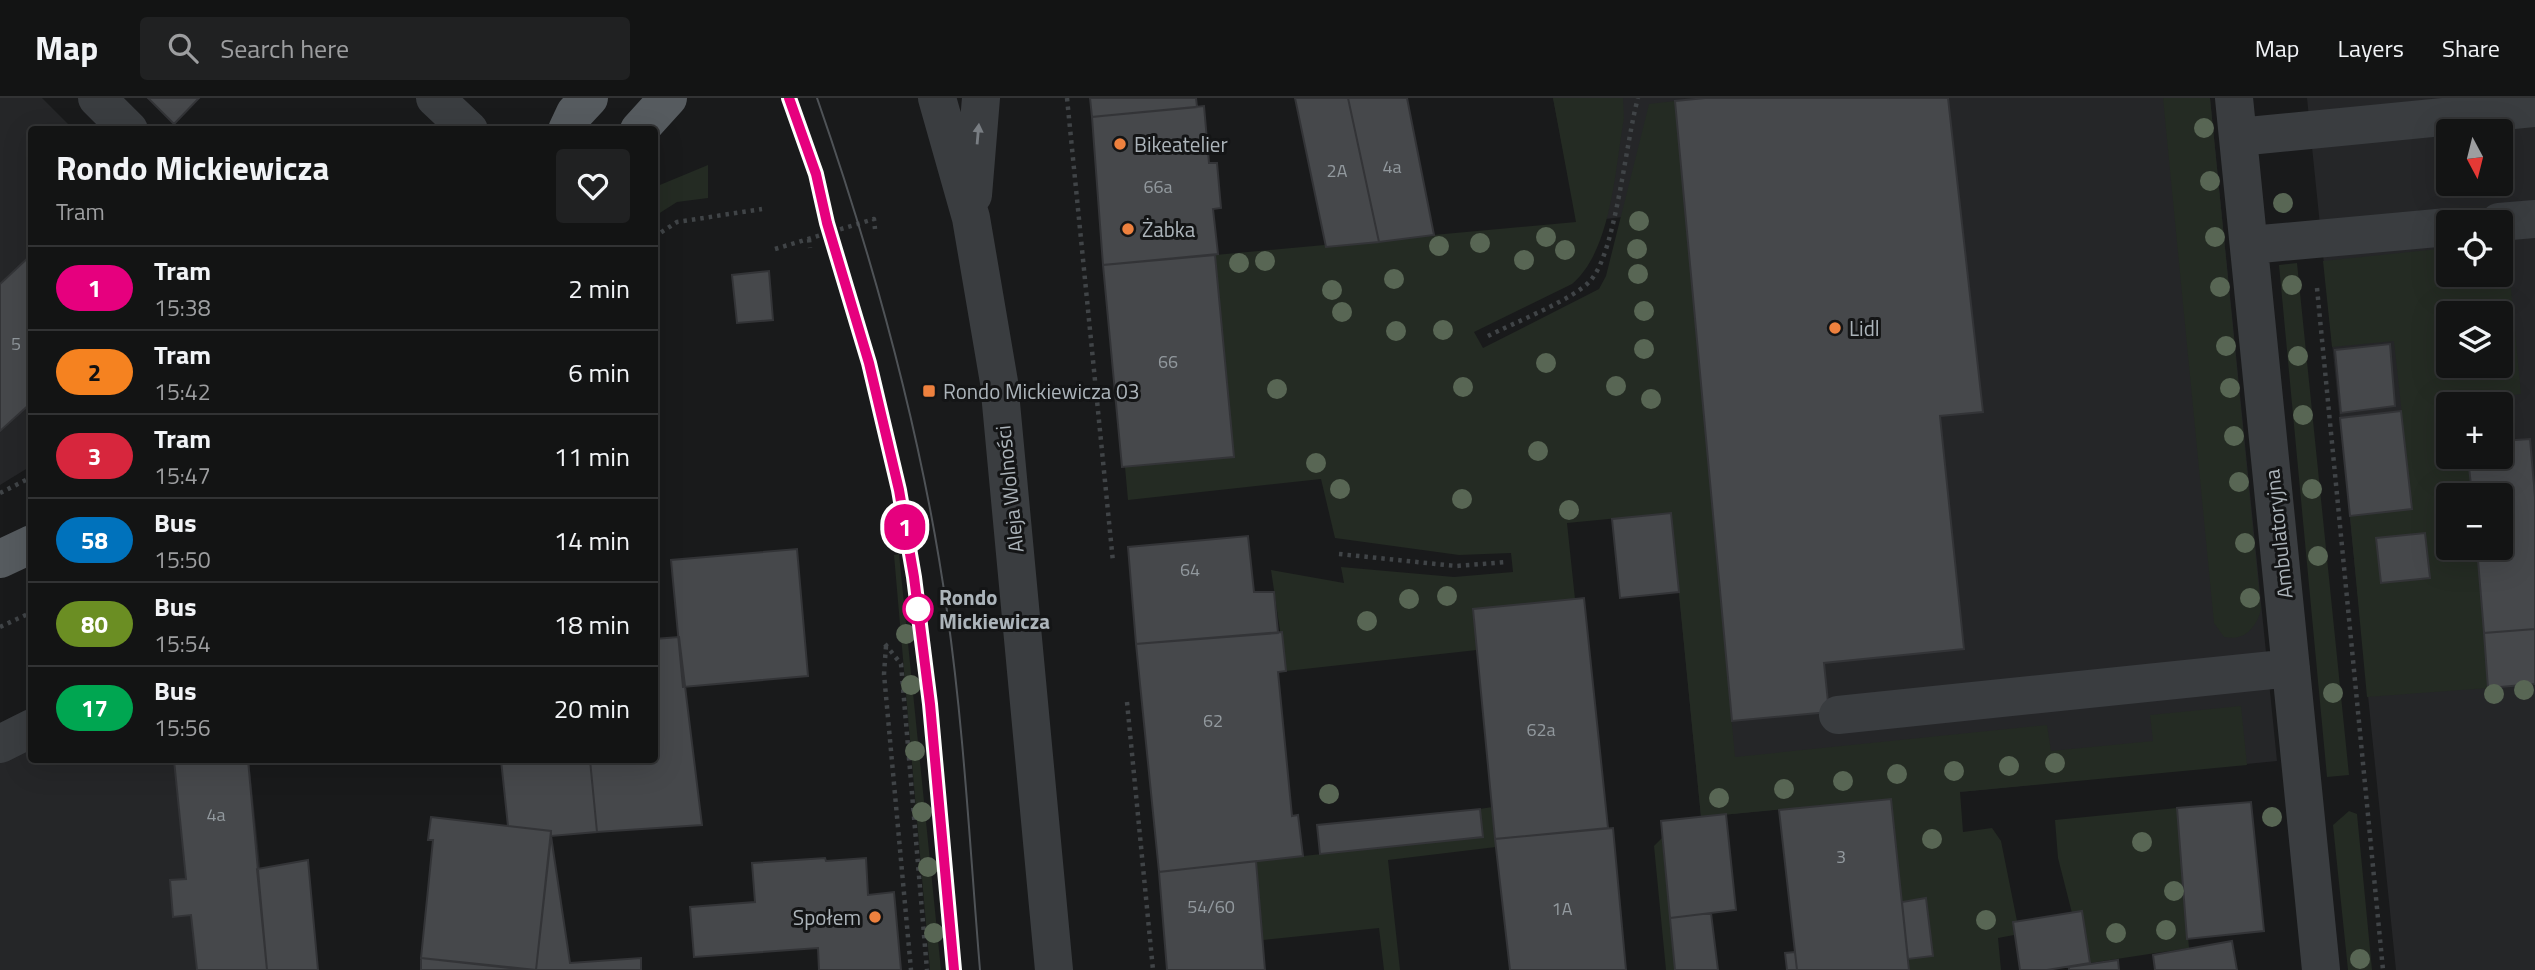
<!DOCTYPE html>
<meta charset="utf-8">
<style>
body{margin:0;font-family:"Titillium Web",sans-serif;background:#202122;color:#f1f3f6;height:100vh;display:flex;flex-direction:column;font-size:26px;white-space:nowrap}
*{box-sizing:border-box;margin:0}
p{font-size:23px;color:#9d9ea0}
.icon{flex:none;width:38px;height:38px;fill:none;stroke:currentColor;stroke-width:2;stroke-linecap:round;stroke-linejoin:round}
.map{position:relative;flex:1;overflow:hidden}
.details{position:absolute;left:28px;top:28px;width:630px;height:637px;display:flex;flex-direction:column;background:#131414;border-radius:7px;box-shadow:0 7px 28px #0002,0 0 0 2px #323334}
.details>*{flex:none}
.badge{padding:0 14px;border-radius:23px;font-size:24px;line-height:46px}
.needle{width:46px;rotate:173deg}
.controls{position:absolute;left:2436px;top:21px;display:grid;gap:14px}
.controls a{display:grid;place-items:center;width:77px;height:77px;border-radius:7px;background:#131414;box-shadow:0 7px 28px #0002,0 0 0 2px #323334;font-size:35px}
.map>.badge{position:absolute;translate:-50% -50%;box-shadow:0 0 0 4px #fff}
.round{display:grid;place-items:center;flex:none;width:74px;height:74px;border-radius:7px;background:#202122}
.summary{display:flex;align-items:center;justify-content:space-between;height:119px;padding:0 28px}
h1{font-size:33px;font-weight:700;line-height:52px}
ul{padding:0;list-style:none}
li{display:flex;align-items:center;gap:21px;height:84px;padding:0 28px;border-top:2px solid #323334}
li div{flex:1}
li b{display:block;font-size:26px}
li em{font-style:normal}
li .badge{min-width:77px;font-weight:700;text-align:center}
header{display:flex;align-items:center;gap:42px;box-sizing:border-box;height:98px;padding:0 35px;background:#131414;border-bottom:2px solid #323334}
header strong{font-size:33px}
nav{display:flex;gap:38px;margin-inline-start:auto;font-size:24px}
.search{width:490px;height:63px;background:#202122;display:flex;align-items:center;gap:18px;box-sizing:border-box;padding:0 24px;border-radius:7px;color:#9d9ea0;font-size:26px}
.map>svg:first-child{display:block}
.built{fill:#252628;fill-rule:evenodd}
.green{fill:#242b23;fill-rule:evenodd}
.building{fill:#46484b;stroke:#333437;stroke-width:2}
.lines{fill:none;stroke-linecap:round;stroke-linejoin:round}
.path{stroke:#404447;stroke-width:4.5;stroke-dasharray:3.5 5;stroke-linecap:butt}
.minor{stroke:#3a3d40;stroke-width:38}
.major{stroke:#565b5f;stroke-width:38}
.tram{stroke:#4f5357;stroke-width:2}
.tree{fill:#586654}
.oneway{fill:#797e83}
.line-casing{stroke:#fff;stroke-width:16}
.line{stroke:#e6007e;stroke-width:10}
.poi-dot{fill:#ee813e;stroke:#141516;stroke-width:2.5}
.stop-dot{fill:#fff;stroke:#e6007e;stroke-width:3.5}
.labels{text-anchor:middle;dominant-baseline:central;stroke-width:6;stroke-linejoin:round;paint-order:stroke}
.number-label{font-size:18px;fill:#92999e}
.poi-label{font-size:21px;fill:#acb4ba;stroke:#141516;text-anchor:start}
.street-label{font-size:21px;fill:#acb4ba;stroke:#141516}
.stop-label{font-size:21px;font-weight:bold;fill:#acb4ba;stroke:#141516;text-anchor:start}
</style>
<header>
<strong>Map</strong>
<div class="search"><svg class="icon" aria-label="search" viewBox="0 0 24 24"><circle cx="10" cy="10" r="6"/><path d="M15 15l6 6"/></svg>Search here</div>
<nav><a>Map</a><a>Layers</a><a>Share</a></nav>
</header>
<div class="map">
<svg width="2535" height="872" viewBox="0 0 2535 872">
<rect width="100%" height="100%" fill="#191a1b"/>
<path class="built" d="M 0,0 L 42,0 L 73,31 L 32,32 L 31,368 L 0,387 Z
M 1553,0 L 2210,0 L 2277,663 L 1701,719 L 1642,117 L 1577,124 Z
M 2307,0 L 2535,0 L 2535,872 L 2396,872 ZM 2448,33 L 2501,33 L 2501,86 L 2448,86 ZM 2448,124 L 2501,124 L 2501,177 L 2448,177 ZM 2448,215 L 2501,215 L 2501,268 L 2448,268 ZM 2448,306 L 2501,306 L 2501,359 L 2448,359 ZM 2448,397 L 2501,397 L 2501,450 L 2448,450 Z
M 31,647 L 32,662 L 249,662 L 271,872 L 0,872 L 0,663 Z"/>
<path class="green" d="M 1553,0 L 1623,0 L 1624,20 C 1615,70 1612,152 1572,186 L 1474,234 L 1483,250 L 1599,191 L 1606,178 L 1649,6 L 1675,3 L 1735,659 L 2047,627 L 2051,653 L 2153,643 L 2150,617 L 2241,608 L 2247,667 L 1960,694 L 1963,734 L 1992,730 L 2001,743 L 2017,823 L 2013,824 L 2014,837 L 1998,840 L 2001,872 L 1909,872 L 1908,861 L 1933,858 L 1926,800 L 1902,804 L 1890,701 L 1701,719 L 1671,415 L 1567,425 L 1575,501 L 1474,511 L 1477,552 L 1286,573 L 1271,472 L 1344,485 L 1341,469 L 1454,479 L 1513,474 L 1511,455 L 1459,457 L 1335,440 L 1321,381 L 1128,402 L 1125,369 L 1234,359 L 1215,157 L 1576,124 Z
M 2163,0 L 2210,0 L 2261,512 C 2255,531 2245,543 2224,539 L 2214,525 Z
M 708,67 L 708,100 L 677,104 L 655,118 L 655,89 Z
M 2501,147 L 2507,150 L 2521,296 L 2448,306 L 2448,359 L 2468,359 L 2472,397 L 2448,397 L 2448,450 L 2477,450 L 2488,590 L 2367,599 L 2350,418 L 2412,410 L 2394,243 L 2332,249 L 2323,163 L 2448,150 L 2448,177 L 2501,177 ZM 2448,215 L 2501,215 L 2501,268 L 2448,268 Z
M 2297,165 L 2349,677 L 2327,679 L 2279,167 Z
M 899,456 L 941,872 L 930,872 L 894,457 Z
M 1492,709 L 1496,749 L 1388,762 L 1400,872 L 1384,872 L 1379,830 L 1263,842 L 1256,763 L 1483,739 L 1480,711 Z
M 2177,710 L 2189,850 L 2090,865 L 2082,814 L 2072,815 L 2058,760 L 2055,722 Z
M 2349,713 L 2357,716 L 2372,872 L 2348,872 L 2333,727 Z
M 1662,740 L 1675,872 L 1666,872 L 1654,748 Z"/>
<path class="building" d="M 148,0 L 199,0 L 174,26 Z
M 1090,0 L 1196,0 L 1197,9 L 1092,19 Z
M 1295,0 L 1348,0 L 1379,144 L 1326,149 Z
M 1348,0 L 1407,0 L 1434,137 L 1379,144 Z
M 1705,0 L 1948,0 L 1983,314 L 1940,318 L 1964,551 L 1824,565 L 1829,614 L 1732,623 L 1675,3 Z
M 1204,8 L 1209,65 L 1217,65 L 1221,110 L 1213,111 L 1218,156 L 1103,167 L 1092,19 Z
M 32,156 L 32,304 L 0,333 L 0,186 Z
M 1215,157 L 1234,359 L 1122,369 L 1103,167 Z
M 769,173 L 773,222 L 737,225 L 732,177 Z
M 2390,246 L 2395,308 L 2341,315 L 2335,252 Z
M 2401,313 L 2412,411 L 2350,418 L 2340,320 Z
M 2530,341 L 2535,399 L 2535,531 L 2484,535 L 2477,450 L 2501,450 L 2501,397 L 2472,397 L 2468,359 L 2501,359 L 2501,343 Z
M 1671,415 L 1679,494 L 1620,500 L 1612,421 Z
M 2425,435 L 2430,480 L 2381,485 L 2376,440 Z
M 1248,438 L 1254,494 L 1274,494 L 1278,535 L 1136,546 L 1128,449 Z
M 797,451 L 808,578 L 683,589 L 671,462 Z
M 1584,500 L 1608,730 L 1495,741 L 1473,511 Z
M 2535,531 L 2535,586 L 2488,590 L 2484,535 Z
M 1282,534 L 1286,573 L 1278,574 L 1292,718 L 1298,717 L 1303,758 L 1159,774 L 1136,546 Z
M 679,539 L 702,727 L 597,734 L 590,662 L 654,662 L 654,541 Z
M 174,662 L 248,662 L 267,872 L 197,872 L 191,817 L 173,819 L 170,782 L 186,781 Z
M 501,662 L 590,662 L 597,734 L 551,738 L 551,733 L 508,728 Z
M 1891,701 L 1909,872 L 1797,872 L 1779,712 Z
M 2251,704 L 2264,833 L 2187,841 L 2177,710 Z
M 1480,711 L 1483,739 L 1320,756 L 1317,727 Z
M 1726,716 L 1736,812 L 1670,820 L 1661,723 Z
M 431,719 L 551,733 L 536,872 L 421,860 L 433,742 L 428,742 Z
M 1613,730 L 1626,872 L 1510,872 L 1495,741 Z
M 551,738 L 570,865 L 641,860 L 641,872 L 536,872 Z
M 825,760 L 826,763 L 866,760 L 868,797 L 894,794 L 901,872 L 819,872 L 818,850 L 694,859 L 690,809 L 755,804 L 752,765 Z
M 308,762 L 318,872 L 267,872 L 257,771 Z
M 1256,763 L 1265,872 L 1167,872 L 1159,774 Z
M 1926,800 L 1933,858 L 1908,861 L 1902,804 Z
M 2082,813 L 2090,865 L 2047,872 L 2020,872 L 2013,824 Z
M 1711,815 L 1718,872 L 1675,872 L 1670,820 Z
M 2232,843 L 2237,872 L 2155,872 L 2153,857 Z
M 1795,854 L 1797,872 L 1787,872 L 1785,855 Z
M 421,860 L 529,872 L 421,872 Z
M 2118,862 L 2119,872 L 2069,872 L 2069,869 Z"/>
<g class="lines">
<path class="path" d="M 1067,0 L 1113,464
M 654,139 L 677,124 L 762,111
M 809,141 L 810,150
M 775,151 L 874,121 L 875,131
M 2317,190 L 2383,872
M 1488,238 C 1513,225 1575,201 1591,182 C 1616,153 1626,42 1638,0
M 0,395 L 32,379
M 1339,456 L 1456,468 L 1507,464
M 0,529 L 32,514
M 885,546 L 901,566 L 927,872
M 886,548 L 884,576 L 911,872
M 1127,604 L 1153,872"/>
<path class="minor" d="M 97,0 L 129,32
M 435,0 L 469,32
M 937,0 L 971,120 L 999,284 L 1054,872
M 2234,0 L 2321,872
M 2238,39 L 2535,10
M 973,97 L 981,0
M 2499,124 L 2535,121
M 2250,147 L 2448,129
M 1838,617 L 2291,570
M 0,646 L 32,630"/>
<path class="major" d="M 567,32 L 575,15 L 589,0
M 639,32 L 668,0
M 0,461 L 32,446"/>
<path class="tram" d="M 789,0 L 816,76 L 827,125 L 869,265 L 899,392 L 914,479 L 930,606 L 954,872
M 817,0 C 874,164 923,341 947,513 C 964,632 970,752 980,872"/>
</g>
<g class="tree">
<circle cx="2204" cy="30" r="10"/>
<circle cx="2210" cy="83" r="10"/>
<circle cx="2283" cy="105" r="10"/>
<circle cx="1639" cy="123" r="10"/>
<circle cx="1546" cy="139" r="10"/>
<circle cx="2215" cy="139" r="10"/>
<circle cx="1480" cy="145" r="10"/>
<circle cx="1439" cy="148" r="10"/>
<circle cx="1637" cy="151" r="10"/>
<circle cx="1565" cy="152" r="10"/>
<circle cx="1524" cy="162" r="10"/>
<circle cx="1265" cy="163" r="10"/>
<circle cx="1239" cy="165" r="10"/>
<circle cx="1638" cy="176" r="10"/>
<circle cx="1394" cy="181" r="10"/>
<circle cx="2292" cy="187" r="10"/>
<circle cx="2220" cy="189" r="10"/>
<circle cx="1332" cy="192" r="10"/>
<circle cx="1644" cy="213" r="10"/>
<circle cx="1342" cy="214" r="10"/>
<circle cx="1443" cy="232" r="10"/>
<circle cx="1396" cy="233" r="10"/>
<circle cx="2226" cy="248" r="10"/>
<circle cx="1644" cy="251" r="10"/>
<circle cx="2298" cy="258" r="10"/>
<circle cx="1546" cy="265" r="10"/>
<circle cx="1616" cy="288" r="10"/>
<circle cx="1463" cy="289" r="10"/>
<circle cx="2230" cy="290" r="10"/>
<circle cx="1277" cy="291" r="10"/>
<circle cx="1651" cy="301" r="10"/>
<circle cx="2303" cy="317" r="10"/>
<circle cx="2234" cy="338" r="10"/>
<circle cx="1538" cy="353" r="10"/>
<circle cx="1316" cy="365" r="10"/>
<circle cx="2239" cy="384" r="10"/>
<circle cx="1340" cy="391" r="10"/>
<circle cx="2312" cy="391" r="10"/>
<circle cx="1462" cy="401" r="10"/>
<circle cx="1569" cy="412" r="10"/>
<circle cx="2245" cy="445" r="10"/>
<circle cx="2318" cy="458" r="10"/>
<circle cx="1447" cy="498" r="10"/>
<circle cx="2250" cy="500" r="10"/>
<circle cx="1409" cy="501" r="10"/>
<circle cx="1367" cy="523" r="10"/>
<circle cx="906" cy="536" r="10"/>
<circle cx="911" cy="587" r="10"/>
<circle cx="2524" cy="592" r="10"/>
<circle cx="2333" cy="595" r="10"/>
<circle cx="2494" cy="596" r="10"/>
<circle cx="915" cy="653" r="10"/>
<circle cx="2055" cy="665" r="10"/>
<circle cx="2009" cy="668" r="10"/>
<circle cx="1954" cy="673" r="10"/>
<circle cx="1897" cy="676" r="10"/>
<circle cx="1843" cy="683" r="10"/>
<circle cx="1784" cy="691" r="10"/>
<circle cx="1329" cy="696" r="10"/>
<circle cx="1719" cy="700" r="10"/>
<circle cx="922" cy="714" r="10"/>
<circle cx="2272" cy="719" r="10"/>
<circle cx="1932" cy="741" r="10"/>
<circle cx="2142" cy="744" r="10"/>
<circle cx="928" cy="769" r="10"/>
<circle cx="2174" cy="793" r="10"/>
<circle cx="1986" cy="822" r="10"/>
<circle cx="2166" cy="832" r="10"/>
<circle cx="934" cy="835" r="10"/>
<circle cx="2116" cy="835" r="10"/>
<circle cx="2360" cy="861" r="10"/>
</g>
<defs><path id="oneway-solid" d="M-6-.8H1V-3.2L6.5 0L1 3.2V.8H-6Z" transform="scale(1.75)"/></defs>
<use class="oneway" href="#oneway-solid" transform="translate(978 36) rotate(-85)"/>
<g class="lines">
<defs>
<path id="line" d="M 789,0 L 816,76 L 827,125 L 869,265 L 899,392 L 914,479 L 930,606 L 954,872"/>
</defs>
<use href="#line" class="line-casing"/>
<use href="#line" class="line"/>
</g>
<g class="poi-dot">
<circle cx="1120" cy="46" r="7"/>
<circle cx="1128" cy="131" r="7"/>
<circle cx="1835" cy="230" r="7"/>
<rect x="922" y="286" width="14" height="14" rx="3.5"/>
<circle cx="875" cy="819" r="7"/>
</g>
<circle class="stop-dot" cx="918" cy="511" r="14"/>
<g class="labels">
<g class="number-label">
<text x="1392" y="68">4a</text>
<text x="1337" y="72">2A</text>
<text x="1158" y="88">66a</text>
<text x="16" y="245">5</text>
<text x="1168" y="263">66</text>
<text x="1190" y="471">64</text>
<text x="1213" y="622">62</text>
<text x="1541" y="631">62a</text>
<text x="216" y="716">4a</text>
<text x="1841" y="758">3</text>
<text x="1211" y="808">54/60</text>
<text x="1562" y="810">1A</text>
</g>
<g class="poi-label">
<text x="1134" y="46">Bikeatelier</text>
<text x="1142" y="131">Żabka</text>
<text x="1849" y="230">Lidl</text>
<text x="943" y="293">Rondo Mickiewicza 03</text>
<text x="861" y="819" text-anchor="end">Społem</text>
</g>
<g class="street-label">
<text transform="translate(1009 391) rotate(-96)">Aleja Wolności</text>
<text transform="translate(2278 436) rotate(-96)">Ambulatoryjna</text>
</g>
<g class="stop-label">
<text x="939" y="499">Rondo<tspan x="939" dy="24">Mickiewicza</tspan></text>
</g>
</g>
</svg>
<div class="controls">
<a><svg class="needle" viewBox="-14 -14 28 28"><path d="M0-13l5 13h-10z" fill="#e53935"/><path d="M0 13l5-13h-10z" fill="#9d9ea0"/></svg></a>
<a><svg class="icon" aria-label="locate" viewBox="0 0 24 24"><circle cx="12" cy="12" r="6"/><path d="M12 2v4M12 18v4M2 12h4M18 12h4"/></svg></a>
<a><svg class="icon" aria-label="layers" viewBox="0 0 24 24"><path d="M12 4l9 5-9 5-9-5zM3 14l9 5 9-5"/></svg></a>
<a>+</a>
<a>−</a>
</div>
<b class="badge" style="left:905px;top:429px;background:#e6007e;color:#fff">1</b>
<section class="details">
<div class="summary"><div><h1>Rondo Mickiewicza</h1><p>Tram</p></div><a class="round"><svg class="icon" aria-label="heart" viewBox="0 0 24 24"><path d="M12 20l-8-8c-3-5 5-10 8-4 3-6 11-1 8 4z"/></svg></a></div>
<ul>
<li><span class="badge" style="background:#e6007e;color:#fff">1</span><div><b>Tram</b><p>15:38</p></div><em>2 min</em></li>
<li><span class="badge" style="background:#f58220;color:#111">2</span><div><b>Tram</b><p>15:42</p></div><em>6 min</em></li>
<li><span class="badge" style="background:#d7263d;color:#fff">3</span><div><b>Tram</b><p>15:47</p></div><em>11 min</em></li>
<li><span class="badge" style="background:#0072bc;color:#fff">58</span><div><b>Bus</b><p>15:50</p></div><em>14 min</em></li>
<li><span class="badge" style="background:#6b8e23;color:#fff">80</span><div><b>Bus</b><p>15:54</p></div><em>18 min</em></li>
<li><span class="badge" style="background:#00a651;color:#fff">17</span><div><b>Bus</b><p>15:56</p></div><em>20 min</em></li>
</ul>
</section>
</div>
